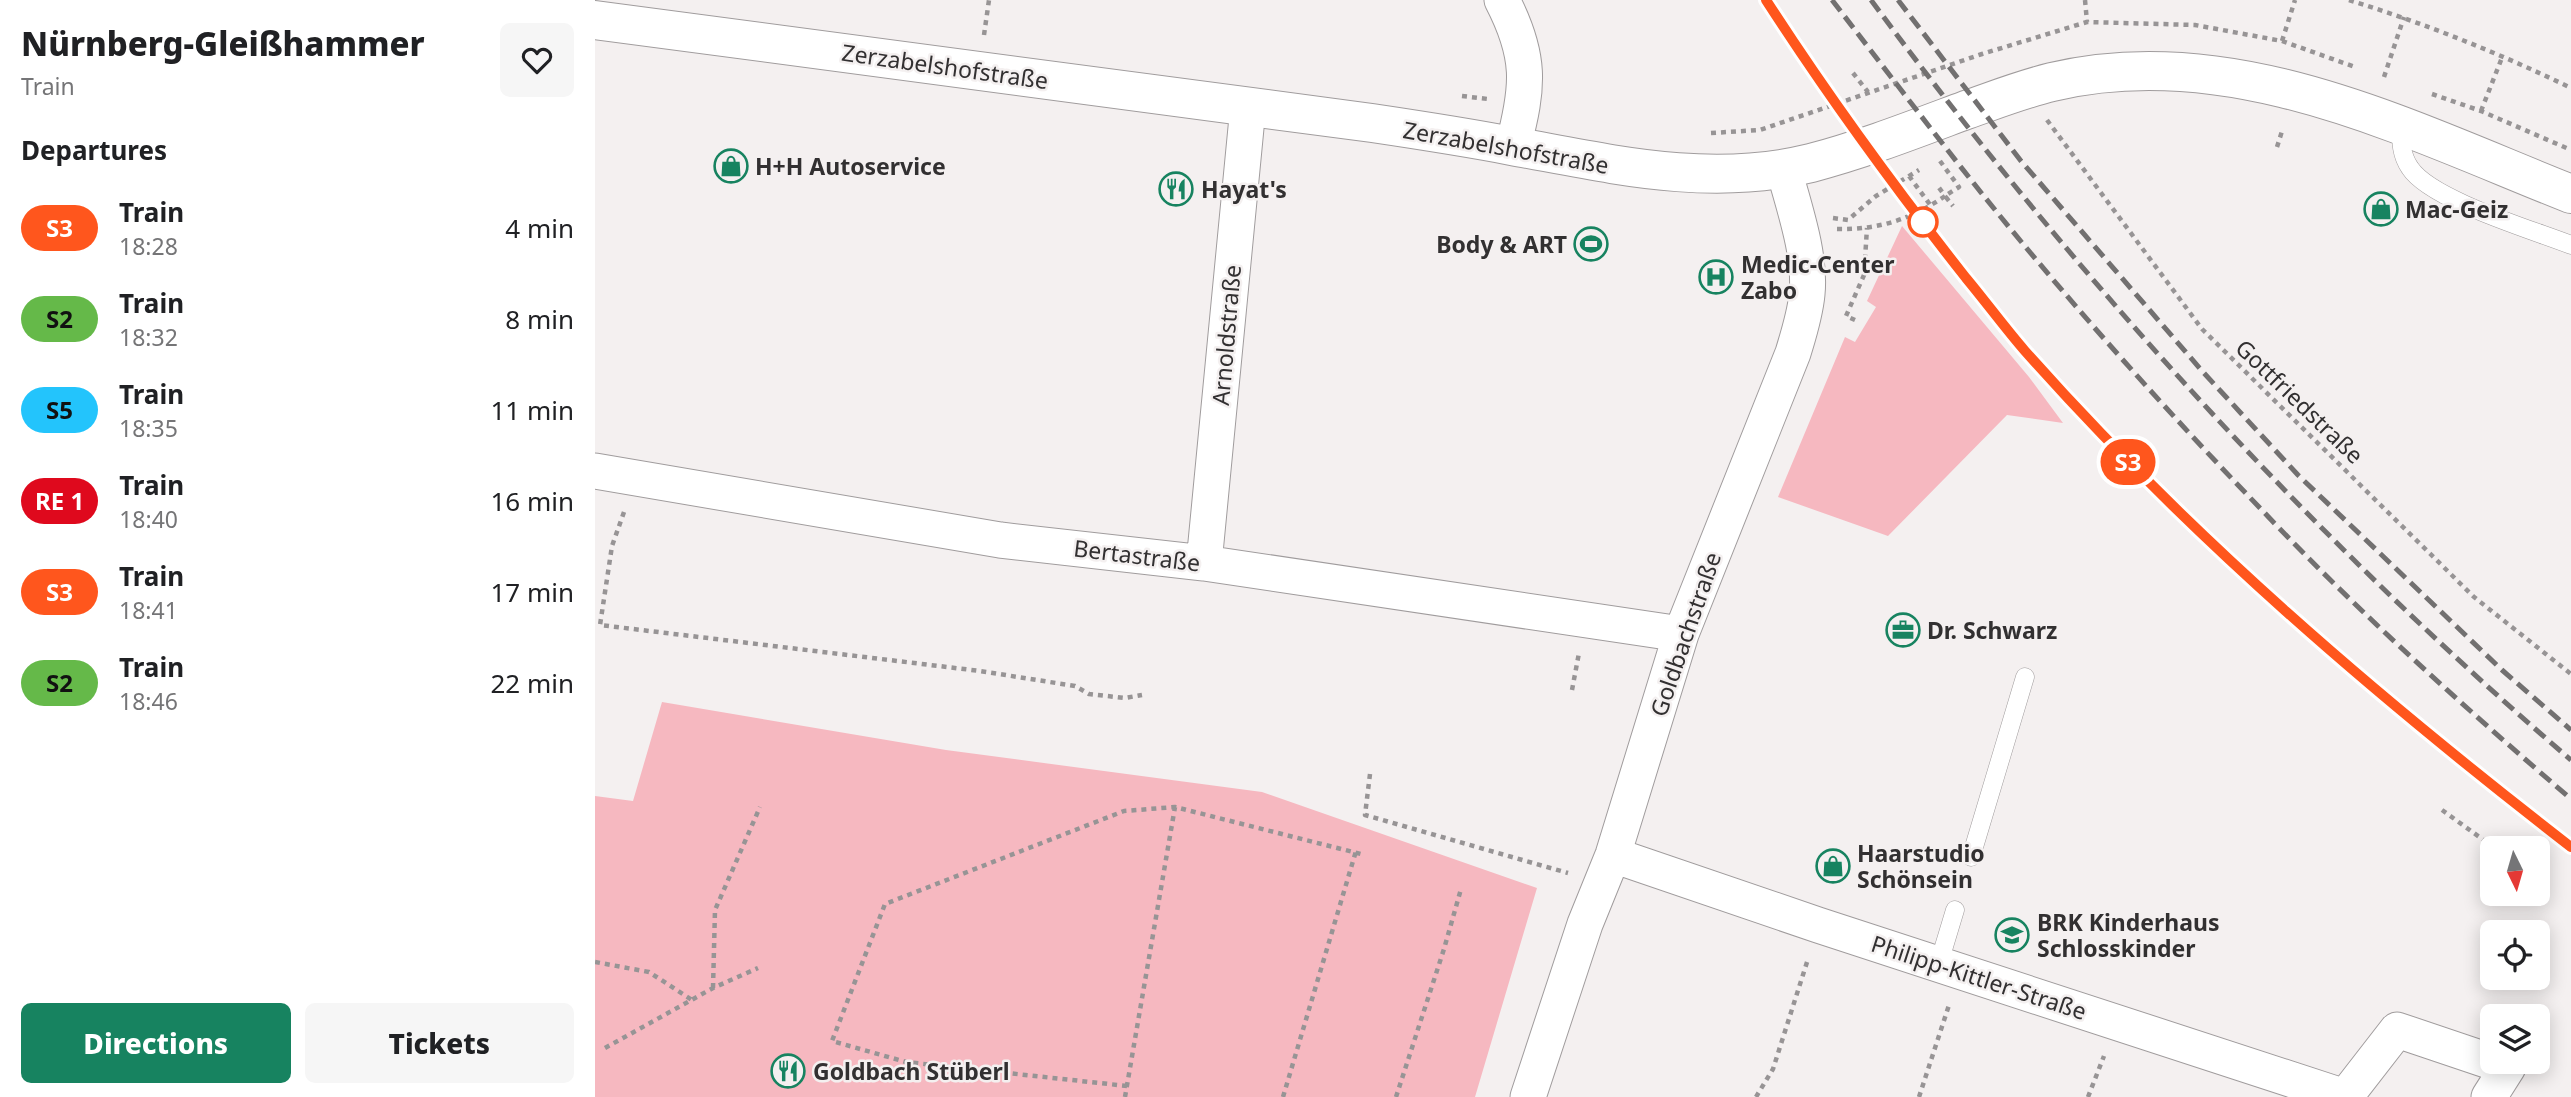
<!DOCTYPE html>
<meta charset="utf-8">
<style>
body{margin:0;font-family:"Noto Sans",sans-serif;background:#f6f6f6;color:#202124;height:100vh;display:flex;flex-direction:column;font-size:26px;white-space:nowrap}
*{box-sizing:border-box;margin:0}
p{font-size:23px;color:#757577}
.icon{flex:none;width:38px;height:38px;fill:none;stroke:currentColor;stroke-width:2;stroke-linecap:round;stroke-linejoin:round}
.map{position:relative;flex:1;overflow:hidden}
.sheet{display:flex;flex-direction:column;background:#fff;width:595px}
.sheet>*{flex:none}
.badge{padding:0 14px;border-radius:23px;font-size:24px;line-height:46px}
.needle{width:46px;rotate:175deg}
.fabs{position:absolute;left:1885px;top:836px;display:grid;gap:14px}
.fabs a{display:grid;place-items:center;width:70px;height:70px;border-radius:10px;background:#fff;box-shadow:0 4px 18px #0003;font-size:35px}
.map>.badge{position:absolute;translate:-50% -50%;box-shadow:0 0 0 4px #fff}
h2{padding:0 21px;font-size:26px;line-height:63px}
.round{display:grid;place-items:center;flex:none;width:74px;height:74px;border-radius:10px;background:#f6f6f6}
.headline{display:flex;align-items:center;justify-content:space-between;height:119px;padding:0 21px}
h1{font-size:33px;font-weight:800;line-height:52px}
.cta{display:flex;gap:14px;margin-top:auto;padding:14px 21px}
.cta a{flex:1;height:80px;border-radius:10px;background:#178360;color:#fff;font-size:28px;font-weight:800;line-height:80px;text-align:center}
.cta a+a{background:#f6f6f6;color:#202124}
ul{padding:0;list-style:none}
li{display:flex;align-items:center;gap:21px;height:91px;padding:0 21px}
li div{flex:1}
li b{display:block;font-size:26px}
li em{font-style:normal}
li .badge{min-width:77px;font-weight:700;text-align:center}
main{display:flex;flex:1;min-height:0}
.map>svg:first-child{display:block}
.green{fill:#f6b8c0}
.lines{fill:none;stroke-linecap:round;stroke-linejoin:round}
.service-casing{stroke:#a09c9d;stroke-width:19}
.minor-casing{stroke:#a09c9d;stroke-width:37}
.tertiary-casing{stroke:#a09c9d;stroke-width:40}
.path{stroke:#979495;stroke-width:4.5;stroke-dasharray:5 5;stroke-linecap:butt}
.service{stroke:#fff;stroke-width:18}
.minor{stroke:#fff;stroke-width:35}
.tertiary{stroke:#fff;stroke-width:38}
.rail{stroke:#727070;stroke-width:5;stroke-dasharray:14 7;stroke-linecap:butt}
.line-casing{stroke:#fff;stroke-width:16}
.line{stroke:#ff561d;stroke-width:10}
.stop-dot{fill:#fff;stroke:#ff561d;stroke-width:3.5}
.labels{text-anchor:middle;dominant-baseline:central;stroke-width:5;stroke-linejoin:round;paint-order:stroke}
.street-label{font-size:23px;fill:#323031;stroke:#f4f0f0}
.poi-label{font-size:23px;font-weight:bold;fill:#323031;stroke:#f4f0f0;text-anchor:start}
</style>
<main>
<section class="sheet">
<div class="headline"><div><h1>Nürnberg-Gleißhammer</h1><p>Train</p></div><a class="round"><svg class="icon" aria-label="heart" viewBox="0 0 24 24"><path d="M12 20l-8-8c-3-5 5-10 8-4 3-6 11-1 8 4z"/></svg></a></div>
<h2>Departures</h2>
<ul>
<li><span class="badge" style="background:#ff561d;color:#fff">S3</span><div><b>Train</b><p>18:28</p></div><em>4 min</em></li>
<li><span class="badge" style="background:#65b949;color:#111">S2</span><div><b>Train</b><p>18:32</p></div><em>8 min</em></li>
<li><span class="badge" style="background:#23c4fc;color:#111">S5</span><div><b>Train</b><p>18:35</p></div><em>11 min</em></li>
<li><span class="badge" style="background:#df091d;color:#fff">RE 1</span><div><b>Train</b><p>18:40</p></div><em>16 min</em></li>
<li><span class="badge" style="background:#ff561d;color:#fff">S3</span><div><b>Train</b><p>18:41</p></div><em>17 min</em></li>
<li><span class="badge" style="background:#65b949;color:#111">S2</span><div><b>Train</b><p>18:46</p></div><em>22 min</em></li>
</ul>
<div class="cta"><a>Directions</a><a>Tickets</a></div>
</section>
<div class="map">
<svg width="1976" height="1097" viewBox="0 0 1976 1097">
<rect width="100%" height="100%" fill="#f4f0f0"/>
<path class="green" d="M 1307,226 L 1434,377 L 1468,423 L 1412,415 L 1293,536 L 1183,497 L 1250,337 L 1260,342 L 1281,307 L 1272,301 Z
M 67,702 L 351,750 L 667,792 L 942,888 L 880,1097 L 0,1097 L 0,796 L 38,801 Z"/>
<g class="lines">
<defs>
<path id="service" d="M 1806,127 C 1806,142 1806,155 1815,168 C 1836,200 1938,230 1976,245
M 1376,857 L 1430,677
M 1344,963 L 1360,910"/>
<path id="minor" d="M 907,0 C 936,56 934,86 918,146
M 0,471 L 405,540 L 609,563 L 1086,634
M 609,563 L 653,107
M 1018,855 L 1223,925 L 1750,1097
M 933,1097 L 990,924 L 1018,855 L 1086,634 L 1198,353 C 1204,333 1210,315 1212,294 C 1216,255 1199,207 1189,170
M 1750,1097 L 1802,1030 L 1897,1062
M 1894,1097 L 1913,1067 L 1898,1062"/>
<path id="tertiary" d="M 0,20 C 259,54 518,88 777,123 C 824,130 870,137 917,146 C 1017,164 1114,188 1216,163 C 1269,149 1320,129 1371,110 C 1400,100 1428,89 1457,82 C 1637,39 1812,129 1976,194"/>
</defs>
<use href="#service" class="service-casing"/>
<use href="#minor" class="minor-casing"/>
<use href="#tertiary" class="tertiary-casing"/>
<path class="path" d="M 1490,0 L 1492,22
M 1754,0 C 1831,24 1904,53 1976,88
M 389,35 L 394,0
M 1687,41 L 1700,0
M 1258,73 L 1273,92
M 1789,77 L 1809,17
M 1837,94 L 1886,111 L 1976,150
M 867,96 L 893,99
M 1886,111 L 1908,55
M 1452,120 L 1607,329 L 1879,597 L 1976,674
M 1116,133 L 1165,130 L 1387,54 L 1492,22 L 1600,25 L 1687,41 L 1760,67
M 1682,147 L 1688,128
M 1345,161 L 1364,187 L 1350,196 L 1358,206
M 1314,176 L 1336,206
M 1238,218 L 1253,220 L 1281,196 L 1324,170
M 1242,229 C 1283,230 1317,219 1350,196 L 1342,185
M 1260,320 L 1251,316 L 1269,275 L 1272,228
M 29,512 L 17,546 L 5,625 L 385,671 L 480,686 L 494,694 L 530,698 L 547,695
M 977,690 L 984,653
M 775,774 L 770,815 L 973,873
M 1847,810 L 1901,849
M 0,962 L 54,972 L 97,1000
M 118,988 L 120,910 L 165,807
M 10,1048 L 118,988 L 163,968
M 532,1086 L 311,1062 L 237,1041 L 290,904 L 529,811 L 580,807 L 770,855
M 530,1097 L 580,807
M 688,1097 L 761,851
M 801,1097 L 849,949 L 866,889
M 1161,1097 L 1178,1069 L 1213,959
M 1324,1097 L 1354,1005
M 1493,1097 L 1509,1056"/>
<use href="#service" class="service"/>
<use href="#minor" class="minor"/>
<use href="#tertiary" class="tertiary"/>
<path class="rail" d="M 1171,0 C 1232,94 1298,185 1368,273 C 1388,299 1408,326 1430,351 C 1594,536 1781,697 1976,847
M 1237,0 C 1287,65 1337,131 1388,195 C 1475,303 1568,407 1664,507 C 1762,611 1868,706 1976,799
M 1276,0 C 1480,277 1715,536 1976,760
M 1303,0 L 1426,161 L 1608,372 L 1703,475 L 1907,670 L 1976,730"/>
</g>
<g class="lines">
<defs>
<path id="line" d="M 1171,0 C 1233,96 1300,188 1371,278 C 1391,302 1410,328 1430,351 C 1594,536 1781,696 1976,847"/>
</defs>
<use href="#line" class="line-casing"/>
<use href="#line" class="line"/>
</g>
<defs>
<symbol id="shop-ring" viewBox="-11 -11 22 22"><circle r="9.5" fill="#f4f0f0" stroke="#178360" stroke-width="1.5"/><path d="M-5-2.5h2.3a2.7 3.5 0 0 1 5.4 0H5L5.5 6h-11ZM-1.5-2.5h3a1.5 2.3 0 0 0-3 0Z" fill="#178360"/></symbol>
<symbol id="restaurant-ring" viewBox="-11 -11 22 22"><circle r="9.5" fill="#f4f0f0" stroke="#178360" stroke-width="1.5"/><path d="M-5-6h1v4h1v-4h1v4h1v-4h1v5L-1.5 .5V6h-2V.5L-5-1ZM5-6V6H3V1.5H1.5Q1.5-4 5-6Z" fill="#178360"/></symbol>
<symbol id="stadium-ring" viewBox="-11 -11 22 22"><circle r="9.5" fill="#f4f0f0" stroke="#178360" stroke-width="1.5"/><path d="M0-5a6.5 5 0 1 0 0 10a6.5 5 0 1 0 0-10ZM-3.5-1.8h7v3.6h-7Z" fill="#178360"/></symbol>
<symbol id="hospital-ring" viewBox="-11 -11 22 22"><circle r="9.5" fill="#f4f0f0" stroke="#178360" stroke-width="1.5"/><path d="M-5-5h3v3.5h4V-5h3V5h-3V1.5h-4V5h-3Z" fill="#178360"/></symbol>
<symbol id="office-ring" viewBox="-11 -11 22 22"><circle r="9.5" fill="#f4f0f0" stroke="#178360" stroke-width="1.5"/><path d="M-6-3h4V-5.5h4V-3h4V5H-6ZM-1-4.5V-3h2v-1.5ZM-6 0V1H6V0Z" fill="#178360"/></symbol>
<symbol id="school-ring" viewBox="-11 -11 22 22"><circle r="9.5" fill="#f4f0f0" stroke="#178360" stroke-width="1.5"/><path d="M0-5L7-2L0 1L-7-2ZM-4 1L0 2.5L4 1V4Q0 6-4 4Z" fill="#178360"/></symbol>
</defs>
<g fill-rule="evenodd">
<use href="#shop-ring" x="117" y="147" width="38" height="38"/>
<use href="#restaurant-ring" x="562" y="170" width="38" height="38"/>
<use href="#shop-ring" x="1767" y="190" width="38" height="38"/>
<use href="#stadium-ring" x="977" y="225" width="38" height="38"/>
<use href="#hospital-ring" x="1102" y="258" width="38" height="38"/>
<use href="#office-ring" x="1289" y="611" width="38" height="38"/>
<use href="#shop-ring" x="1219" y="847" width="38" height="38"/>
<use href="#school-ring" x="1398" y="916" width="38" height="38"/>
<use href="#restaurant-ring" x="174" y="1052" width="38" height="38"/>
</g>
<circle class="stop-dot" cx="1328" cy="222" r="14"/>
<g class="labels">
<g class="street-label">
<text transform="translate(350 66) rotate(8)">Zerzabelshofstraße</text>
<text transform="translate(911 147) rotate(10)">Zerzabelshofstraße</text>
<text transform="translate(631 335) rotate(-85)">Arnoldstraße</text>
<text transform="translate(1705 401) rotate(44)">Gottfriedstraße</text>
<text transform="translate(542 555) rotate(7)">Bertastraße</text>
<text transform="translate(1090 634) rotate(-71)">Goldbachstraße</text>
<text transform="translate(1384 977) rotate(18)">Philipp-Kittler-Straße</text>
</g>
<g class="poi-label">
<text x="160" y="166">H+H Autoservice</text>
<text x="606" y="189">Hayat's</text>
<text x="1810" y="209">Mac-Geiz</text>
<text x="972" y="244" text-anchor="end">Body &amp; ART</text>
<text x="1146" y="264">Medic-Center<tspan x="1146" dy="26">Zabo</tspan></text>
<text x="1332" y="630">Dr. Schwarz</text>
<text x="1262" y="853">Haarstudio<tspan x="1262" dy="26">Schönsein</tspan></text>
<text x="1442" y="922">BRK Kinderhaus<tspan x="1442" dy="26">Schlosskinder</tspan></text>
<text x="218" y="1071">Goldbach Stüberl</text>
</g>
</g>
</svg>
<div class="fabs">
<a><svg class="needle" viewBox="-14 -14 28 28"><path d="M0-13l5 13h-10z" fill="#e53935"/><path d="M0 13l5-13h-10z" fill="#757577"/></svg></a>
<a><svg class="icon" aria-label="locate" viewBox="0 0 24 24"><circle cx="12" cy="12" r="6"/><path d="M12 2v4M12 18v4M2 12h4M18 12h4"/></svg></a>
<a><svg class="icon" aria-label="layers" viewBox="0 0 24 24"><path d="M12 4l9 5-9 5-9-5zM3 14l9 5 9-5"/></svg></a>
</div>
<b class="badge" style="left:1533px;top:462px;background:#ff561d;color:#fff">S3</b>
</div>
</main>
